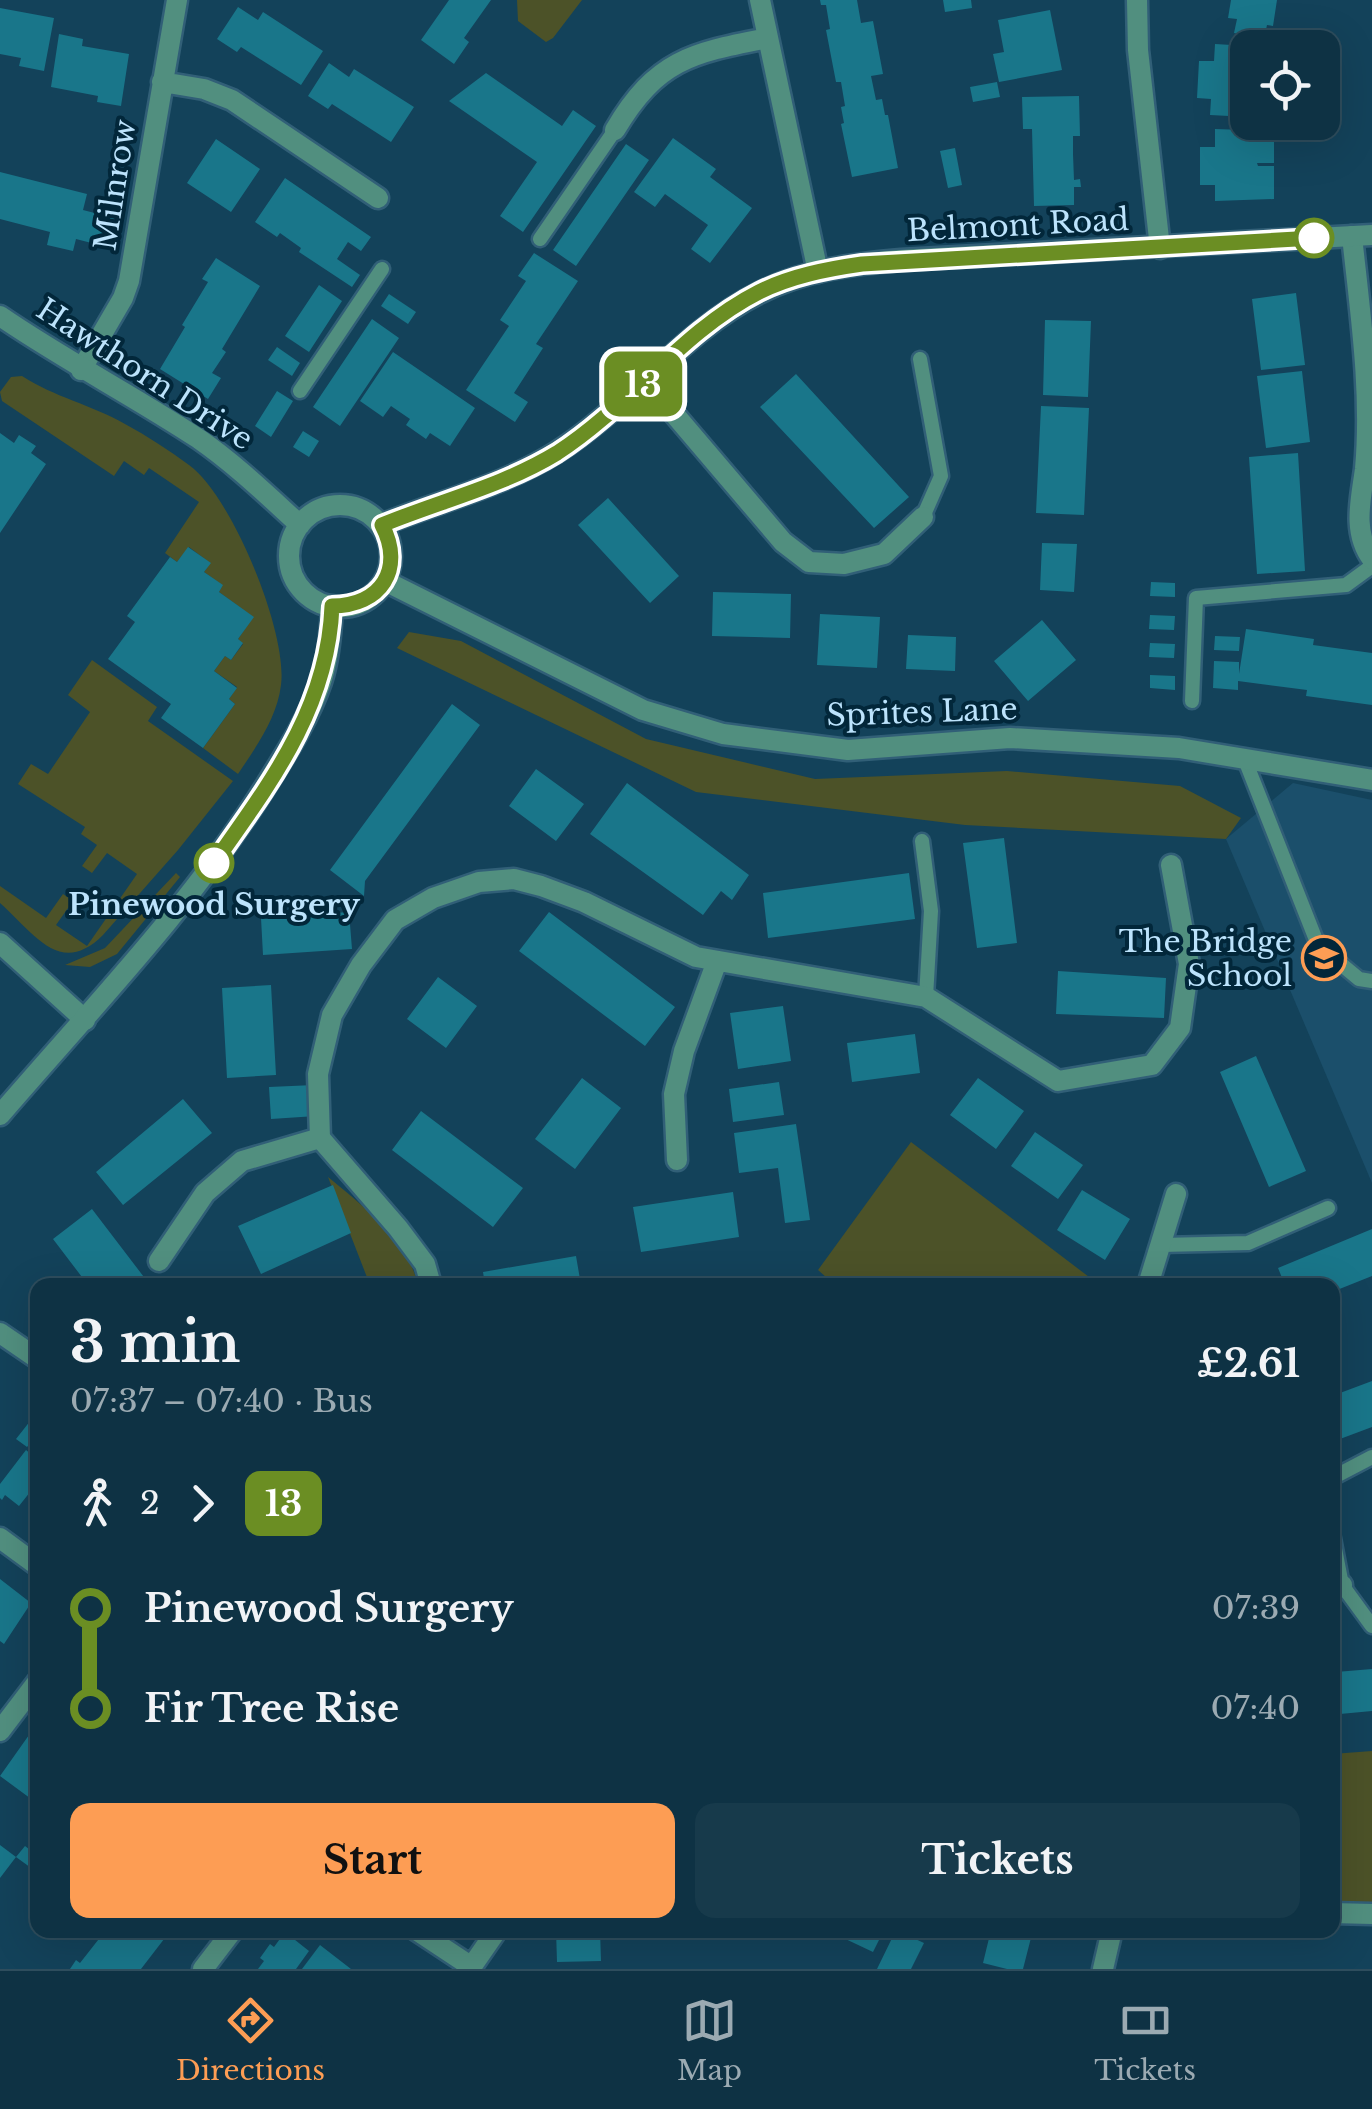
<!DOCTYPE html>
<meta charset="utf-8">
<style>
body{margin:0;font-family:"Libre Baskerville",serif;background:#173a4b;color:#f1f3f6;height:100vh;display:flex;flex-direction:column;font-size:38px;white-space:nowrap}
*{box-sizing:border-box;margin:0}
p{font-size:32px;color:#9baab2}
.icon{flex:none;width:55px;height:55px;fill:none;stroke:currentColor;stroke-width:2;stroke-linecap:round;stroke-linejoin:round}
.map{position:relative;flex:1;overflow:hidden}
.sheet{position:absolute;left:30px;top:1278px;width:1310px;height:660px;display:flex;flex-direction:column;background:#0e3244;border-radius:20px;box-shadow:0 10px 40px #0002,0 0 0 2px #2e4d5d}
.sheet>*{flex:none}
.badge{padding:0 20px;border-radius:15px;font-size:35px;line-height:65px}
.fabs{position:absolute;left:1230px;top:30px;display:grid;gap:20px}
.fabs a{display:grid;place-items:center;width:110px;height:110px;border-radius:20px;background:#0e3244;box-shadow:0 10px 40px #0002,0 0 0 2px #2e4d5d;font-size:50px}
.map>.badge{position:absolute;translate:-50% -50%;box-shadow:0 0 0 5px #fff}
.legs{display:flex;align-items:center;gap:15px;height:110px;padding:0 40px;font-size:32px}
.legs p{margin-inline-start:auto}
.overview{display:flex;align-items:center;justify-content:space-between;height:170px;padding:0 40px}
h1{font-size:55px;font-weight:700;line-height:75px}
.primary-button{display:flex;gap:20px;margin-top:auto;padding:20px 40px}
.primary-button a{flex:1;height:115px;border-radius:20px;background:#fd9d54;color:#111;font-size:40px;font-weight:700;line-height:115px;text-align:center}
.primary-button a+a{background:#173a4b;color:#f1f3f6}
ul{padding:0 40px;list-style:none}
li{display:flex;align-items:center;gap:35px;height:100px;font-size:38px}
li i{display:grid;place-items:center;width:15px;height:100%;margin:0 12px;background:currentColor}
li i::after{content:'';width:25px;height:25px;margin:-12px;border:8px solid;border-radius:50%;background:#0e3244}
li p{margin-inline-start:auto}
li:first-child i{background:linear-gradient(#0000 50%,currentColor 0)}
li:last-child i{background:linear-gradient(currentColor 50%,#0000 0)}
.tab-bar{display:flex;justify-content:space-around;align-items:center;height:140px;border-top:2px solid #2e4d5d;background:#0e3244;font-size:28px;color:#9baab2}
.tab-bar a{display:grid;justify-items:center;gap:5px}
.tab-bar .selected{color:#fd9d54}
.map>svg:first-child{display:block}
.built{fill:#1b4f6b}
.green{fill:#4c5228}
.building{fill:#19768a}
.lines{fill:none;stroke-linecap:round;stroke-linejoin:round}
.service-casing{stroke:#315f77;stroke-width:19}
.minor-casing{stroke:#315f77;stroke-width:25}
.tertiary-casing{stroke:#315f77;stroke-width:25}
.service{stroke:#518f7f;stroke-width:14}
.minor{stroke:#518f7f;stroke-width:20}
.tertiary{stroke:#518f7f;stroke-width:20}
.line-1-casing{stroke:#fff;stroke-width:22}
.line-1{stroke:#6b8e23;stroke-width:15}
.stop-1-dot{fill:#fff;stroke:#6b8e23;stroke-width:5}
.labels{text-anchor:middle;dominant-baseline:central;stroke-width:8;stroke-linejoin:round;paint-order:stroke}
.street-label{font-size:30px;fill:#bce3fc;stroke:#02273a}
.stop-label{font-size:30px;font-weight:bold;fill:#bce3fc;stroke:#02273a}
.poi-label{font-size:30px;fill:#bce3fc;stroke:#02273a;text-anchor:end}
</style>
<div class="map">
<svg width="1372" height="1969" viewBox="0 0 1372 1969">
<rect width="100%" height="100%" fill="#13425a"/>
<path class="built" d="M 1293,783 L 1372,800 L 1372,1183 L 1226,839 Z"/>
<path class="green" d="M 517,0 L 582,0 L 553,38 L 546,42 L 518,21 Z
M 22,376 C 54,397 92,405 125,424 C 147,436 169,450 189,465 C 232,496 288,633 281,685 C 277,718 256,747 238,774 L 203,748 L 235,704 L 229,699 L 237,687 L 214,671 L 225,656 L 231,660 L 243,644 L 238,639 L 253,617 L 219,592 L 222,585 L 204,572 L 210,563 L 189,547 L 177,562 L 165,553 L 199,502 L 149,468 L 144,475 L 124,461 L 114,476 L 2,401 L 0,392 L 11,377 Z
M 409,632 L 461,641 L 646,739 L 815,779 L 1007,771 L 1180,786 L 1241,818 L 1226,839 L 965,825 L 696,792 L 397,648 Z
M 92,660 L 157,707 L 148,721 L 233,781 L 178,850 L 103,935 C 60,978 34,933 0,903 L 0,886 L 46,918 L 63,894 L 73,901 L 56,925 L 87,946 L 137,874 L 107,853 L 92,873 L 82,866 L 97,845 L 81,834 L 85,827 L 18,784 L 31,764 L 48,774 L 90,712 L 68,695 Z
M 176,873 L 180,877 L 117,954 L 90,967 L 65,965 L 105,948 Z
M 911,1142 L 1097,1283 L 1096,1285 L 835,1285 L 818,1270 Z
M 328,1177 C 362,1205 408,1240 418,1285 L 370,1285 Z
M 1372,1751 L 1372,1914 L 1333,1913 L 1332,1754 Z"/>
<path class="building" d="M 449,0 L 491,0 L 464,38 L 469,42 L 454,64 L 421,40 Z
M 820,0 L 857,0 L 861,23 L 873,21 L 883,74 L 871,76 L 876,100 L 882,99 L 885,115 L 888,115 L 898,168 L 852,177 L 841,124 L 844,123 L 841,107 L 845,106 L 841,82 L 836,82 L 826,30 L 830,29 L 826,5 L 821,5 Z
M 943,0 L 971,0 L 972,8 L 945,12 Z
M 1231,0 L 1277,0 L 1273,26 L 1267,25 L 1264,39 L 1234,33 L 1237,19 L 1228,18 Z
M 238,7 L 258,20 L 263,12 L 323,51 L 301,85 L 241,47 L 237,52 L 217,39 Z
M 0,8 L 54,18 L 44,71 L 19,66 L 21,58 L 0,54 Z
M 1050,10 L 1062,70 L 999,82 L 993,54 L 1004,52 L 998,20 Z
M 59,34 L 83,39 L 82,46 L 129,54 L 121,106 L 97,102 L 98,96 L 51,87 Z
M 1215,44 L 1248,46 L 1248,117 L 1210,115 L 1211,99 L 1197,98 L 1199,61 L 1214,61 Z
M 329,63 L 349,77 L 354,69 L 414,107 L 391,142 L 332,104 L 328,109 L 308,96 Z
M 486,73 L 562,126 L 573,110 L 596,126 L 523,232 L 500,216 L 537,162 L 449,101 Z
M 997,82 L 1000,97 L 973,102 L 970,87 Z
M 1079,96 L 1080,136 L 1073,136 L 1073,154 L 1074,180 L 1080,179 L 1081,187 L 1074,187 L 1074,205 L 1034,206 L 1032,129 L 1023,129 L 1022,97 Z
M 1215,129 L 1274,131 L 1274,163 L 1257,163 L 1258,166 L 1274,166 L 1274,199 L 1215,201 L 1215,185 L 1200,185 L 1200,147 L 1215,147 Z
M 673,138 L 716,169 L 710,177 L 752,208 L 710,263 L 691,249 L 708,225 L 665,194 L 655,207 L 634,192 Z
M 216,139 L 260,169 L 231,212 L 187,183 Z
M 626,144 L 649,160 L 576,266 L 553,250 Z
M 955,148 L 962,185 L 948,188 L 940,151 Z
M 0,172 L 87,194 L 83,210 L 114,218 L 107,247 L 76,239 L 73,251 L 47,245 L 50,232 L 0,219 Z
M 285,178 L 371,237 L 361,251 L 348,242 L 337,259 L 360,275 L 352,287 L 299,252 L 301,248 L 280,233 L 277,237 L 255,222 Z
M 534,253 L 578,281 L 536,344 L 543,348 L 514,393 L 528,402 L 515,422 L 466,390 L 509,326 L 500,320 L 526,281 L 518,276 Z
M 216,258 L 260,286 L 222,349 L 226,352 L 212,373 L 221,378 L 208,399 L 160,369 L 185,327 L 182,325 L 208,282 L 202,279 Z
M 319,285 L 342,301 L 309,352 L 285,336 Z
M 1296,293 L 1305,365 L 1261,370 L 1252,299 Z
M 389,294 L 416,312 L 408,324 L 381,306 Z
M 372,319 L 399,338 L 340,426 L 313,407 Z
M 1045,320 L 1091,321 L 1088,397 L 1043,395 Z
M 277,347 L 300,363 L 292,376 L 268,360 Z
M 393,352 L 475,408 L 450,446 L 430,433 L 426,439 L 406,425 L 410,419 L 391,406 L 383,417 L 360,401 Z
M 1302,371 L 1310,442 L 1266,448 L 1257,376 Z
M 796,374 L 909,497 L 874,528 L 760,407 Z
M 277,391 L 293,401 L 271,437 L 255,426 Z
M 1041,406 L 1089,408 L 1084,515 L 1036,513 Z
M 303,431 L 319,441 L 309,457 L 293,447 Z
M 0,433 L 14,443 L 19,435 L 36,446 L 31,453 L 46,464 L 0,533 Z
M 1298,453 L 1305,571 L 1257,574 L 1249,457 Z
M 608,498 L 679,576 L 650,603 L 578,525 Z
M 1042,543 L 1077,544 L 1074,592 L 1040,590 Z
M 188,547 L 211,563 L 204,572 L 223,585 L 219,592 L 254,617 L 238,639 L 243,643 L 231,660 L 225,656 L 214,671 L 237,688 L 229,699 L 235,704 L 203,748 L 161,718 L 171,704 L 108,659 L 135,622 L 127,616 L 170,557 L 177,562 Z
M 1151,582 L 1175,583 L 1175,597 L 1150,596 Z
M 713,592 L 791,594 L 790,638 L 712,636 Z
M 820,614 L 880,617 L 877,668 L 817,665 Z
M 1150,615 L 1175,616 L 1174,630 L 1149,629 Z
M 1042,620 L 1076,660 L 1028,701 L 994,661 Z
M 1246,629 L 1314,639 L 1313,645 L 1372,653 L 1372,705 L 1306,696 L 1307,690 L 1238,681 L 1238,690 L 1213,688 L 1214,661 L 1239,662 L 1239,674 Z
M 908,635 L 956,637 L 955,671 L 906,669 Z
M 1215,636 L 1240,637 L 1239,651 L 1214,650 Z
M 1150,643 L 1175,644 L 1174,658 L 1149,657 Z
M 1150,675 L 1175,676 L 1175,690 L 1150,688 Z
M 452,704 L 480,725 L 365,881 L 364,896 L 330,870 Z
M 536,769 L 584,804 L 556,841 L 509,806 Z
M 627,783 L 749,875 L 732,900 L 721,891 L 703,915 L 590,834 Z
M 1004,838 L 1017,943 L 977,948 L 963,843 Z
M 909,873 L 915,919 L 768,938 L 763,893 Z
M 349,912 L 352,949 L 263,955 L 261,918 Z
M 549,912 L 675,1007 L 645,1046 L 519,951 Z
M 1058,971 L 1166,978 L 1164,1018 L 1056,1014 Z
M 438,977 L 477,1006 L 446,1048 L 407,1019 Z
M 271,985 L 276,1075 L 227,1078 L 222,988 Z
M 783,1006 L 791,1061 L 738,1069 L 730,1013 Z
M 915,1034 L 920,1073 L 852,1082 L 847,1043 Z
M 1256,1056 L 1306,1171 L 1269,1187 L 1220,1072 Z
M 582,1078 L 621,1108 L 575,1169 L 535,1139 Z
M 978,1078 L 1024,1111 L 996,1149 L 950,1115 Z
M 779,1082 L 784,1115 L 733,1122 L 729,1089 Z
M 314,1085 L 316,1116 L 271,1119 L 269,1087 Z
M 183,1099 L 212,1133 L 123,1205 L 96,1172 Z
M 421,1111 L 523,1188 L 493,1227 L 392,1150 Z
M 796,1124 L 810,1220 L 785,1223 L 778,1168 L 739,1173 L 734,1133 Z
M 1035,1132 L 1083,1165 L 1058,1199 L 1011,1166 Z
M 333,1185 L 351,1233 L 261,1274 L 238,1226 Z
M 1082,1190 L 1130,1219 L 1105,1260 L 1057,1230 Z
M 733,1192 L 739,1237 L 641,1252 L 633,1207 Z
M 92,1209 L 150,1285 L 88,1285 L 53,1239 Z
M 1372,1229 L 1372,1276 L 1332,1292 L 1332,1285 L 1285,1285 L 1278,1268 Z
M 576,1256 L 581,1285 L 485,1285 L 483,1272 Z
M 1372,1381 L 1372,1427 L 1332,1442 L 1332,1396 Z
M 38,1411 L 38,1434 L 27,1447 L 16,1439 Z
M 26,1450 L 38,1460 L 38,1482 L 19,1506 L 5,1495 L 2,1500 L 0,1498 L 0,1484 Z
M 0,1579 L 31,1603 L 4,1644 L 0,1641 Z
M 1372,1669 L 1372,1711 L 1340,1714 L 1336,1672 Z
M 29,1735 L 38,1742 L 38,1804 L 0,1776 Z
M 0,1845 L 16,1857 L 0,1878 Z
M 25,1846 L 38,1856 L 38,1873 L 16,1857 Z
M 112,1930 L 171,1930 L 141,1969 L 70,1969 L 76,1960 L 80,1963 L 102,1935 L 106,1938 Z
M 556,1930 L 600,1930 L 601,1961 L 557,1962 Z
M 840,1930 L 884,1930 L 873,1952 L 837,1935 Z
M 896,1930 L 924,1943 L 911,1969 L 877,1969 Z
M 991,1930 L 1033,1930 L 1023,1969 L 1007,1969 L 983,1963 Z
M 285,1932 L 309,1951 L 296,1969 L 258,1969 L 264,1961 L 260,1958 L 270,1944 L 274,1947 Z
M 320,1945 L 351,1969 L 302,1969 Z"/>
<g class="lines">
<defs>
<path id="service" d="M 540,239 L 615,130
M 920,359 L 941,476 L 923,517
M 300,391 L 382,269
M 1192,701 L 1196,598 L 1346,585 L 1372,566
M 1245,760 L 1318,945 L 1359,979 L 1372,981
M 922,841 L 931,911 L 926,997
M 1161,1245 L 1248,1243 L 1328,1208
M 1332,1478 L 1372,1457
M 1332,1533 L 1342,1585 L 1372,1626"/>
<path id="minor" d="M 760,0 L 818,272
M 1137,0 L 1138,50 L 1160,248
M 162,82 L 204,89 L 232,100 L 378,198
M 615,130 C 657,59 692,53 768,38
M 1352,236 C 1360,312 1372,392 1365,469 C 1361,499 1352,532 1372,559
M 81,370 L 123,298 L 129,281 L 177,0
M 647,382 L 783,542 L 809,562 L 844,564 L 884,554 L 923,517
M 385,581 L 643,710 L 723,734 L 848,750 L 1010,738 L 1179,748 L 1372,780
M 0,943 L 85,1020
M 677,1160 L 674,1094 L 684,1051 L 717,961
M 159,1261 L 205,1193 L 242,1161 L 320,1138
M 431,1285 L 425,1264 L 398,1228 L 320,1138 L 318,1074 L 332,1015 L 361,965 L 395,920 L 433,898 L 479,882 L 514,879 L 541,886 L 584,902 L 696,957 L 926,997 L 1058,1081 L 1152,1065 L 1180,1028 L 1189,964 L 1171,865
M 1148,1285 L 1176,1194
M 0,1333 L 38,1359
M 0,1538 L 38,1566
M 1332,1593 L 1342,1585
M 0,1731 L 38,1681
M 1332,1913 L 1372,1914
M 416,1930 L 472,1967
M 203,1969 L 233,1930
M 470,1969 L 497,1930
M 1103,1969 L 1112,1930"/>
<path id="tertiary" d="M 0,316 C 64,360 134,396 199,439 C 235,464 267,495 300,525
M289 556a51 51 0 1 1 102 0a51 51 0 1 1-102 0Z
M 381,525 C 440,501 503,486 557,452 C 630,406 683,330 761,292 C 805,270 853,264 901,260 L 1372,235
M 0,1115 C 91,1009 189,908 264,789 C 285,755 308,720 321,682 C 329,658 331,632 332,606"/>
</defs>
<use href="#service" class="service-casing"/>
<use href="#minor" class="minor-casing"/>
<use href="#tertiary" class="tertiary-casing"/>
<use href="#service" class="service"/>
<use href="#minor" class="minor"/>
<use href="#tertiary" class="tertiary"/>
</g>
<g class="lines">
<defs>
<path id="line-1" d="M 214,863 C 271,782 328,708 332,606 C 381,606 405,569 382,525 C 440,501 503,486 557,453 C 630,406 682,331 759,292 C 791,276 827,269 862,264 L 1314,238"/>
</defs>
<use href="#line-1" class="line-1-casing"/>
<use href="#line-1" class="line-1"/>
</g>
<defs>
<symbol id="school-ring" viewBox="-11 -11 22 22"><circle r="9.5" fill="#02273a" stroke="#fd9d54" stroke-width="1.5"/><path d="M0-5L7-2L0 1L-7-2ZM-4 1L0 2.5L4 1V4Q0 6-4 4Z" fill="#fd9d54"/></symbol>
</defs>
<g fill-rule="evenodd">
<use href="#school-ring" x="1299" y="933" width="50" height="50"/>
</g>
<g class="stop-1-dot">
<circle cx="1314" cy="238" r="18"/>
<circle cx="214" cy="863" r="18"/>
</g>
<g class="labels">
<g class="street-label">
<text transform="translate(115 185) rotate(-81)">Milnrow</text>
<text transform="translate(1018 225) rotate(-3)">Belmont Road</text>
<text transform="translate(145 374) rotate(33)">Hawthorn Drive</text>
<text transform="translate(922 712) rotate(-2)">Sprites Lane</text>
</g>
<g class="stop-label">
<text x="214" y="904">Pinewood Surgery</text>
</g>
<g class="poi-label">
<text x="1292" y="941">The Bridge<tspan x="1292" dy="34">School</tspan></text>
</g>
</g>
</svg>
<div class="fabs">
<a><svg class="icon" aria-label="locate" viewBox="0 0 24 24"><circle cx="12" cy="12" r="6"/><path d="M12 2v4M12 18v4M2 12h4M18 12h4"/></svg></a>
</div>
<b class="badge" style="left:643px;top:384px;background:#6b8e23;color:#fff">13</b>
<section class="sheet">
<div class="overview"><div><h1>3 min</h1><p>07:37 – 07:40 · Bus</p></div><b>£2.61</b></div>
<div class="legs"><svg class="icon" aria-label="walk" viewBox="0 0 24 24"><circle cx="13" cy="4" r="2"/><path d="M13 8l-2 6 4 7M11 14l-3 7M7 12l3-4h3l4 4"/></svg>2<svg class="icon" aria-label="forward" viewBox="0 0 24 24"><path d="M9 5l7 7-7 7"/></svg><b class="badge" style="background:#6b8e23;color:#fff">13</b></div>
<ul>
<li><i style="color:#6b8e23"></i><b>Pinewood Surgery</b><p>07:39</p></li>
<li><i style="color:#6b8e23"></i><b>Fir Tree Rise</b><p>07:40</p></li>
</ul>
<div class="primary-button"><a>Start</a><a>Tickets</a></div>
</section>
</div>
<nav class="tab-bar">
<a class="selected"><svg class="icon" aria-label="directions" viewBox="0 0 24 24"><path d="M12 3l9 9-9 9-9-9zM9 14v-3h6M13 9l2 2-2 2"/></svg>Directions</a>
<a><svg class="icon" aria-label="map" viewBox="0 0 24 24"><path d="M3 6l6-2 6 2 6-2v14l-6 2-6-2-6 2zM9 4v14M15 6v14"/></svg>Map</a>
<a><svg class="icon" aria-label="tickets" viewBox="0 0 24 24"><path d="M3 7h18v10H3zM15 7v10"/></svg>Tickets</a>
</nav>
